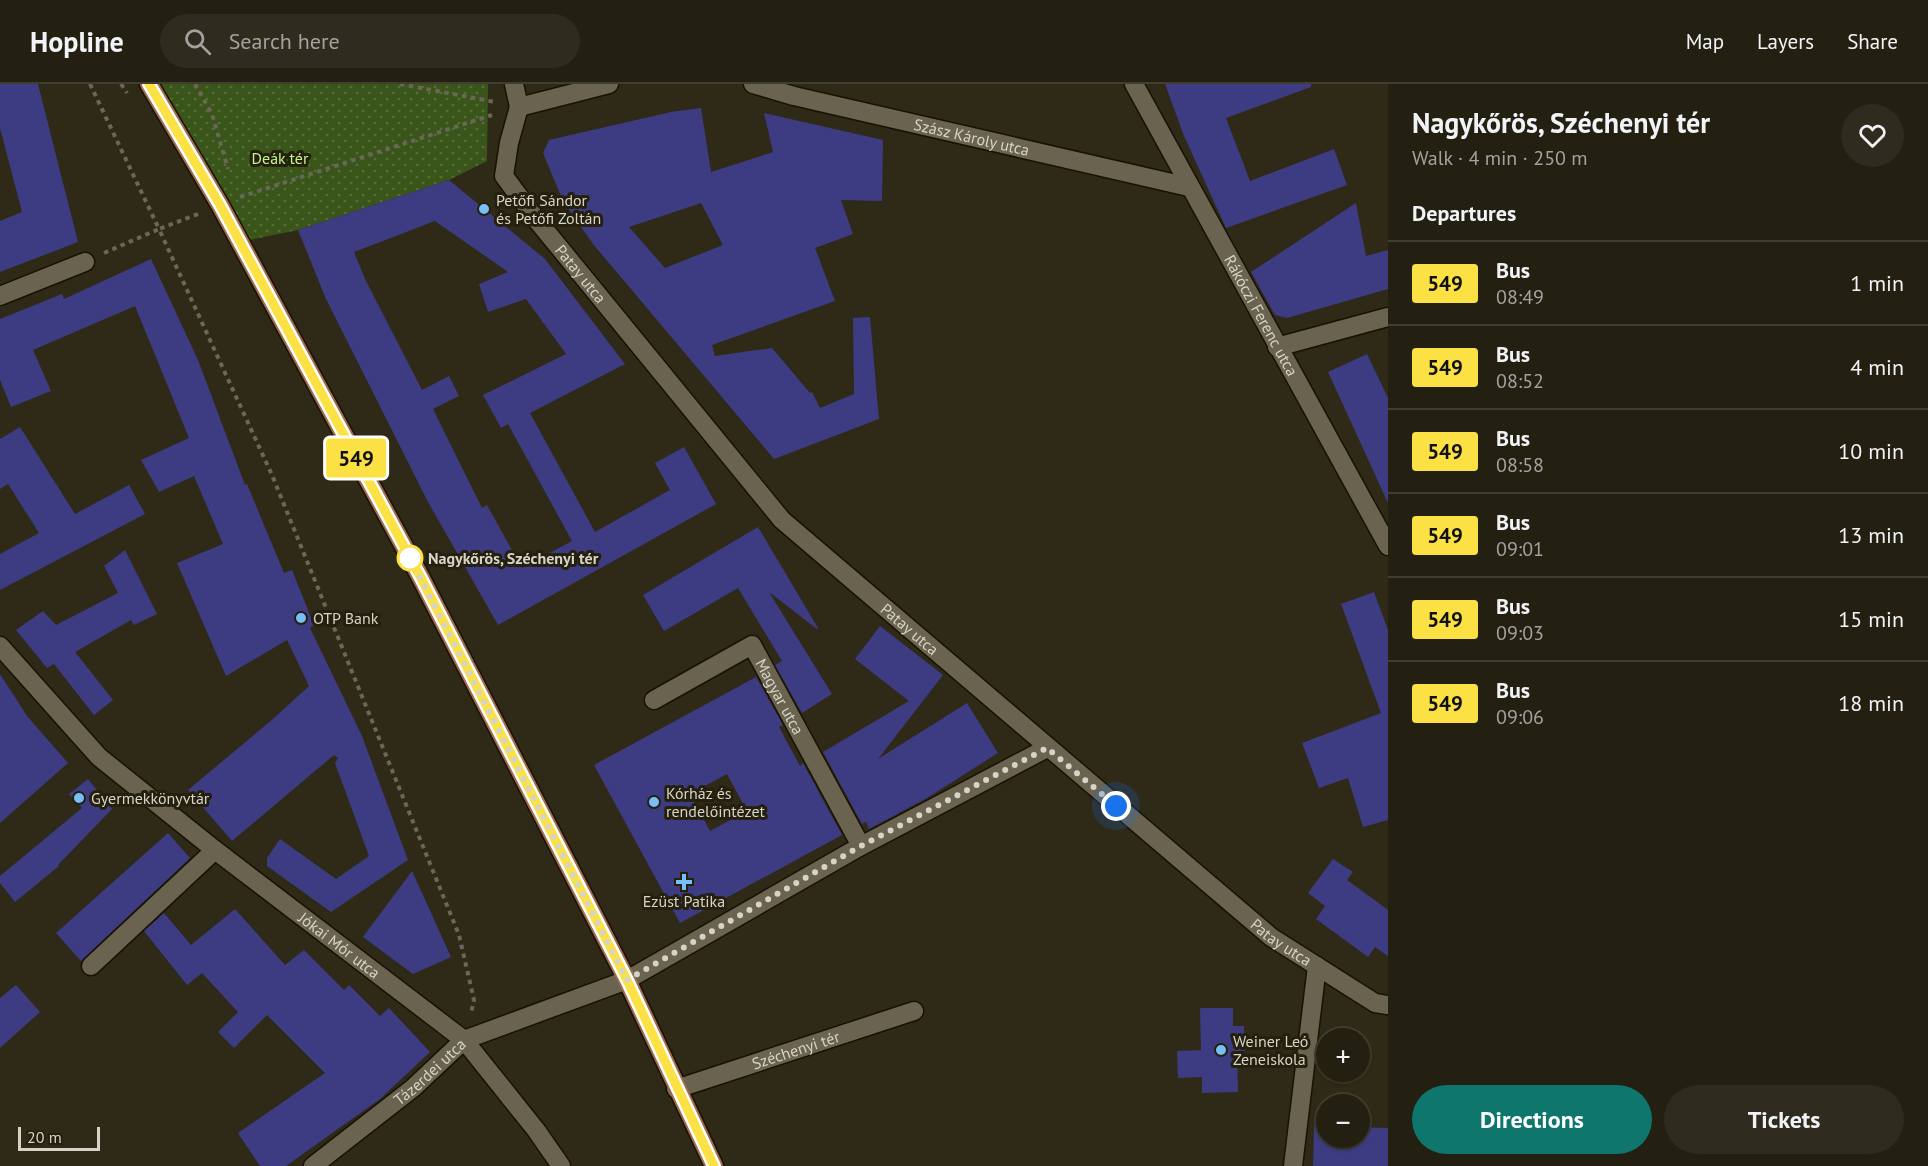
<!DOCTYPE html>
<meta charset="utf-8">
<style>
body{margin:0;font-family:"PT Sans",sans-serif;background:#2f2c1f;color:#f1f3f6;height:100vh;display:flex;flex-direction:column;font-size:22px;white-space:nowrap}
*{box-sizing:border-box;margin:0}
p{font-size:20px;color:#a3a29f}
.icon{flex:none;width:33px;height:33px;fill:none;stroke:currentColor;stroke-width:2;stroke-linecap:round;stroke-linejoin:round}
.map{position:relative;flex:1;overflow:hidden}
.sheet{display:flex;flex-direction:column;background:#231f11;width:540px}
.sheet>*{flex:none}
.badge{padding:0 12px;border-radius:4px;font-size:21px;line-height:39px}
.fabs{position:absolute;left:1316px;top:944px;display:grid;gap:12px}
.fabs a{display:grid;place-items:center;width:54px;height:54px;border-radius:50%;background:#231f11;box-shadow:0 2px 4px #0004,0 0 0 2px #403d31;font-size:30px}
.scale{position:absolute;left:18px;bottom:15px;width:82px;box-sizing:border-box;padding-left:6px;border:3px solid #d6d3c8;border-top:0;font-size:16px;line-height:21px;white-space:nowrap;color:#d6d3c8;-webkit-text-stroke:4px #25200e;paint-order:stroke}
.you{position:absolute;width:30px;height:30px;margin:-15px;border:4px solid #fff;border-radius:50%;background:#1a73e8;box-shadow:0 0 0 9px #1a73e833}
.map>.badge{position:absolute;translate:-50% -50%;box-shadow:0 0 0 3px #fff}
h2{padding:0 24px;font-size:22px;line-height:54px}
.round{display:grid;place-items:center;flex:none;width:63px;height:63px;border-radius:32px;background:#2f2c1f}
.overview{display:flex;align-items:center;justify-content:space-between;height:102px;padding:0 24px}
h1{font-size:28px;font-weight:700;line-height:45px}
.action{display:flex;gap:12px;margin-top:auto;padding:12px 24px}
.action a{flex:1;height:69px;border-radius:36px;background:#0f766e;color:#fff;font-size:24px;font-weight:700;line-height:69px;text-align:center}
.action a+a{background:#2f2c1f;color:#f1f3f6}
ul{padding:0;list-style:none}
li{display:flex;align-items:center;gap:18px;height:84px;padding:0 24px;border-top:2px solid #403d31}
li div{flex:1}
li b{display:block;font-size:22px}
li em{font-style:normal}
li .badge{min-width:66px;font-weight:700;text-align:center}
header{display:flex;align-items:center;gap:36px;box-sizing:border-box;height:84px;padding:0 30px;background:#231f11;border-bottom:2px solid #403d31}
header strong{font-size:28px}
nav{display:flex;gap:33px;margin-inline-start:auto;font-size:21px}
.search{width:420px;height:54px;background:#2f2c1f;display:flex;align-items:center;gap:15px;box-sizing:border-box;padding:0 21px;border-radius:33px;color:#a3a29f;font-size:22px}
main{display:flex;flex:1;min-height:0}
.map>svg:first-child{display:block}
.park{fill:url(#park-dots)}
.building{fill:#3d3c83;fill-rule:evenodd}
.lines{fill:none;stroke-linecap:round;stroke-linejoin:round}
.minor-casing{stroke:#171202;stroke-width:21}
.major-casing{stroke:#171202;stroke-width:21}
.path{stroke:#6b6657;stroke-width:4;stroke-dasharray:4.5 4.5;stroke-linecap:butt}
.minor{stroke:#69634f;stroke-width:18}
.major{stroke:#a06a4f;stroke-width:18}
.line-casing{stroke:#fff;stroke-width:14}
.line{stroke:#fbe143;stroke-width:9}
.walk{stroke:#d6d3c8;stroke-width:6;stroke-dasharray:0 10.8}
.poi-dot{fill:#78bff8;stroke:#25200e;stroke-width:2}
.stop-dot{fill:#fff;stroke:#fbe143;stroke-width:3}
.labels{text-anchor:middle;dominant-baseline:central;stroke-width:6;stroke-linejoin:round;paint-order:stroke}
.street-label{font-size:16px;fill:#d6d3c8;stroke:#25200e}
.park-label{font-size:16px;fill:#c0f58a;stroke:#25200e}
.poi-label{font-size:16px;fill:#d6d3c8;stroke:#25200e;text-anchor:start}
.stop-label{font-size:16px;font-weight:bold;fill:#d6d3c8;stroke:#25200e;text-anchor:start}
</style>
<header>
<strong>Hopline</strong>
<div class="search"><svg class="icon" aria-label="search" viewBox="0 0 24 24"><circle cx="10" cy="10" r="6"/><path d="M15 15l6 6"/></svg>Search here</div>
<nav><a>Map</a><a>Layers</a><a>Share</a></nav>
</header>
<main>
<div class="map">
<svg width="1388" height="1082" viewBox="0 0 1388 1082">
<defs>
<pattern id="park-dots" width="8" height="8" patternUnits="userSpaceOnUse" patternTransform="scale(1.5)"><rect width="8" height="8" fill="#3a5519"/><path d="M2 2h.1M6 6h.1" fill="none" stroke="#566d39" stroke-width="1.8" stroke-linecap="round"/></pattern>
</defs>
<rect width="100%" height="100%" fill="#2f2917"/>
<path class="park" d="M 149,0 L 488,0 L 487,77 L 449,96 L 298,146 L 240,158 Z"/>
<path class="building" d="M 0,0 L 38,0 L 78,158 L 0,188 L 0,137 L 22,128 L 0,44 Z
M 1165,0 L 1311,0 L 1311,3 L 1226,34 L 1250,97 L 1334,65 L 1347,101 L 1226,144 L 1184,52 Z
M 701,24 L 711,88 L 773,68 L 764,29 L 883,56 L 882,117 L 841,116 L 853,150 L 815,164 L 835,217 L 712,261 L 715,272 L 772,264 L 810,309 L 812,308 L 820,324 L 854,310 L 853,234 L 870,233 L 879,335 L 774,375 L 593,160 L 563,117 L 543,69 L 549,56 L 671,28 ZM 701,119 L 723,161 L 665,184 L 629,143 Z
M 449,96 L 545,175 L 625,280 L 530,329 L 595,448 L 670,406 L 655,379 L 684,363 L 716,420 L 498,541 L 428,418 L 326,215 L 298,146 ZM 435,137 L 508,188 L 479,200 L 488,228 L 526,215 L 566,270 L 483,311 L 501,344 L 508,340 L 572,457 L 522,484 L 487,421 L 482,424 L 433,325 L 459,312 L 449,292 L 422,306 L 365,195 L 354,168 Z
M 1356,119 L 1366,172 L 1388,166 L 1388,205 L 1287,234 L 1275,231 L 1251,188 Z
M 151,175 L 198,276 L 245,401 L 247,400 L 284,489 L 292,486 L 314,541 L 310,544 L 362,652 L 408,776 L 331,828 L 267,782 L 267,774 L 280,755 L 336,795 L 369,772 L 335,679 L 338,674 L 334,671 L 232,757 L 188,706 L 273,635 L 309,602 L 287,556 L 226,592 L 177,479 L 223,460 L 194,392 L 159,408 L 141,376 L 189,354 L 135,222 L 33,266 L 51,307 L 11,323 L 0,296 L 0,235 L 62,210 L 64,215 Z
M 1367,270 L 1388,314 L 1388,419 L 1328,288 Z
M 20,343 L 75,430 L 129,401 L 145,430 L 0,506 L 0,470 L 39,449 L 8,400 L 0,405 L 0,355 Z
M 758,443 L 818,544 L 817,545 L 769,508 L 832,610 L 802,629 L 775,581 L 782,577 L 738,504 L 664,547 L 643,511 Z
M 125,466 L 157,530 L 134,541 L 131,536 L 75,568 L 113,616 L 94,631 L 54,580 L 47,584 L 16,546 L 43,527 L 56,541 L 118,509 L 104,482 Z
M 1374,508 L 1388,546 L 1388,736 L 1363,743 L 1348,694 L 1319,704 L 1302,659 L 1381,629 L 1341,520 Z
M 880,542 L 943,591 L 878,675 L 967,619 L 998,669 L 927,714 L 869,745 L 866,738 L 862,740 L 823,668 L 909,617 L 855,575 Z
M 0,590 L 27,632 L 68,679 L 0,739 Z
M 756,593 L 783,641 L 779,643 L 800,682 L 803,679 L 842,751 L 680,839 L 594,681 ZM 727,690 L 747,727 L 710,747 L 690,710 Z
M 88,695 L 112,725 L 58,781 L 59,782 L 15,818 L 0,799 L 0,792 L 82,724 L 69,710 Z
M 168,749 L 190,774 L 81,877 L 56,849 Z
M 1333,775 L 1353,788 L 1347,796 L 1388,826 L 1388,872 L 1375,863 L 1368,873 L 1316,835 L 1325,822 L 1308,809 Z
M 412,787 L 451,873 L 413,890 L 363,853 Z
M 235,825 L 285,881 L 304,866 L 344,906 L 349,901 L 380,932 L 389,924 L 430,968 L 380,1015 L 286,1082 L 260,1082 L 238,1049 L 325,989 L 267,931 L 234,964 L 218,948 L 238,928 L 202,889 L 187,901 L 144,847 L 164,829 L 191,861 Z
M 16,901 L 40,928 L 0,964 L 0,914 Z
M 1200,924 L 1233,924 L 1233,942 L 1244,942 L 1245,967 L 1237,967 L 1238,1008 L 1202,1009 L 1202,993 L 1178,994 L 1177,967 L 1201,966 Z
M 1314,1041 L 1326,1041 L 1326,1053 L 1359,1053 L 1359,1043 L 1388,1044 L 1388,1082 L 1313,1082 Z"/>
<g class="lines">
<defs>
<g id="minor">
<path d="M 514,0 L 519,23"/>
<path id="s1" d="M 609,0 L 519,23 L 509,59 L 504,92 L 536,135 L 782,436 L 1271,853 L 1375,919 L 1388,921"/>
<path id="s2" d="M 753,0 L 794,12 L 1189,103"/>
<path id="s3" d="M 1134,0 L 1388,462"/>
<path d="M 0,212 L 85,178"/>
<path d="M 1277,263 L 1388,233"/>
<path id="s4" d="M 0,562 L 99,673 L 215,766 L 464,956 L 536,1046 L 561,1082"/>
<path id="s5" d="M 654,616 L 752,561 L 861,762"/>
<path d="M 91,882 L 215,766"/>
<path id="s6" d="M 676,1005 L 914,927"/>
<path id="s7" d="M 313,1082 L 413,1004 L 464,956 L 627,896 L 861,762 L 1047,664"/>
<path d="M 1293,1082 L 1317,882"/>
</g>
<path id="major" d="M 149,0 L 220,121 L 421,494 L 627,896 L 714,1082"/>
</defs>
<use href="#minor" class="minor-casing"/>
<use href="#major" class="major-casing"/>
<path class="path" d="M 90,0 L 159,145 L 104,169
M 121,0 L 127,9
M 195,0 L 212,30 L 228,85
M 400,0 L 495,18
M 240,113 L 492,31
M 198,130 L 159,145 L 272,391 L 459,851 L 474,916 L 471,929"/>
<use href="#minor" class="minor"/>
<use href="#major" class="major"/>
</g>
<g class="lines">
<defs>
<path id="line" d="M 149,0 L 220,121 L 421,494 L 627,896 L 714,1082"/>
</defs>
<use href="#line" class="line-casing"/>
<use href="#line" class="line"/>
<path class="walk" d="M 410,474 L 627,896 L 861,762 L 1047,664 L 1116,722"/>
</g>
<g class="poi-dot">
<circle cx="484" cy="125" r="6"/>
<circle cx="301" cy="534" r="6"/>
<circle cx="79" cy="714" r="6"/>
<circle cx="654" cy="718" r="6"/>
<path d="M681 789h6v6h6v6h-6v6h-6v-6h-6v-6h6z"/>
<circle cx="1221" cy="966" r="6"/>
</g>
<circle class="stop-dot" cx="410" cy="474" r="12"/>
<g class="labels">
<g class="street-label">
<text stroke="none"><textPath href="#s2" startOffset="225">Szász Károly utca</textPath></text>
<text stroke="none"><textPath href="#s1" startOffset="288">Patay utca</textPath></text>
<text stroke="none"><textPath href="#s3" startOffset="264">Rákóczi Ferenc utca</textPath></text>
<text stroke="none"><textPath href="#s1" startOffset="774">Patay utca</textPath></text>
<text stroke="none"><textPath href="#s5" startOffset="171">Magyar utca</textPath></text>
<text stroke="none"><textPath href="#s1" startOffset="1260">Patay utca</textPath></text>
<text stroke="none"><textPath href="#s4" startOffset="454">Jókai Mór utca</textPath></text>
<text stroke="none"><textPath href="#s6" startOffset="126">Széchenyi tér</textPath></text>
<text stroke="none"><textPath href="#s7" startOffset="150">Tázerdei utca</textPath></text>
</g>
<g class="park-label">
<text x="280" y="74">Deák tér</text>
</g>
<g class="poi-label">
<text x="496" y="116">Petőfi Sándor<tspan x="496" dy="18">és Petőfi Zoltán</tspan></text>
<text x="313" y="534">OTP Bank</text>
<text x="666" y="709">Kórház és<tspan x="666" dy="18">rendelőintézet</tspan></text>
<text x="91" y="714">Gyermekkönyvtár</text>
<text x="684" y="817" text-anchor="middle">Ezüst Patika</text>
<text x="1233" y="957">Weiner Leó<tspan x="1233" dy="18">Zeneiskola</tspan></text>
</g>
<g class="stop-label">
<text x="428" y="474">Nagykőrös, Széchenyi tér</text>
</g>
</g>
</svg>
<div class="fabs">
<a>+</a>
<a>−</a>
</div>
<div class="scale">20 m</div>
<div class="you" style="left:1116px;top:722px"></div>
<b class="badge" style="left:356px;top:374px;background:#fbe143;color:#111">549</b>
</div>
<section class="sheet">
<div class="overview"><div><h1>Nagykőrös, Széchenyi tér</h1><p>Walk · 4 min · 250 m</p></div><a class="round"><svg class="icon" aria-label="heart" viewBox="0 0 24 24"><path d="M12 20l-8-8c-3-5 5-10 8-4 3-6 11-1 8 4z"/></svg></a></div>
<h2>Departures</h2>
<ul>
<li><span class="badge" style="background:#fbe143;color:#111">549</span><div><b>Bus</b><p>08:49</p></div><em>1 min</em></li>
<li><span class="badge" style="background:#fbe143;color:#111">549</span><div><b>Bus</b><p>08:52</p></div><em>4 min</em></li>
<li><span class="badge" style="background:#fbe143;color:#111">549</span><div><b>Bus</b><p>08:58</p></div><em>10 min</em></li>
<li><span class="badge" style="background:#fbe143;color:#111">549</span><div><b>Bus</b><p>09:01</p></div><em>13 min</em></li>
<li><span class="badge" style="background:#fbe143;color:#111">549</span><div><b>Bus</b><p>09:03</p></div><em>15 min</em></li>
<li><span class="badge" style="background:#fbe143;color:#111">549</span><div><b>Bus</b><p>09:06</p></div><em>18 min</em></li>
</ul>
<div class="action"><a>Directions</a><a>Tickets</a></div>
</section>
</main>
